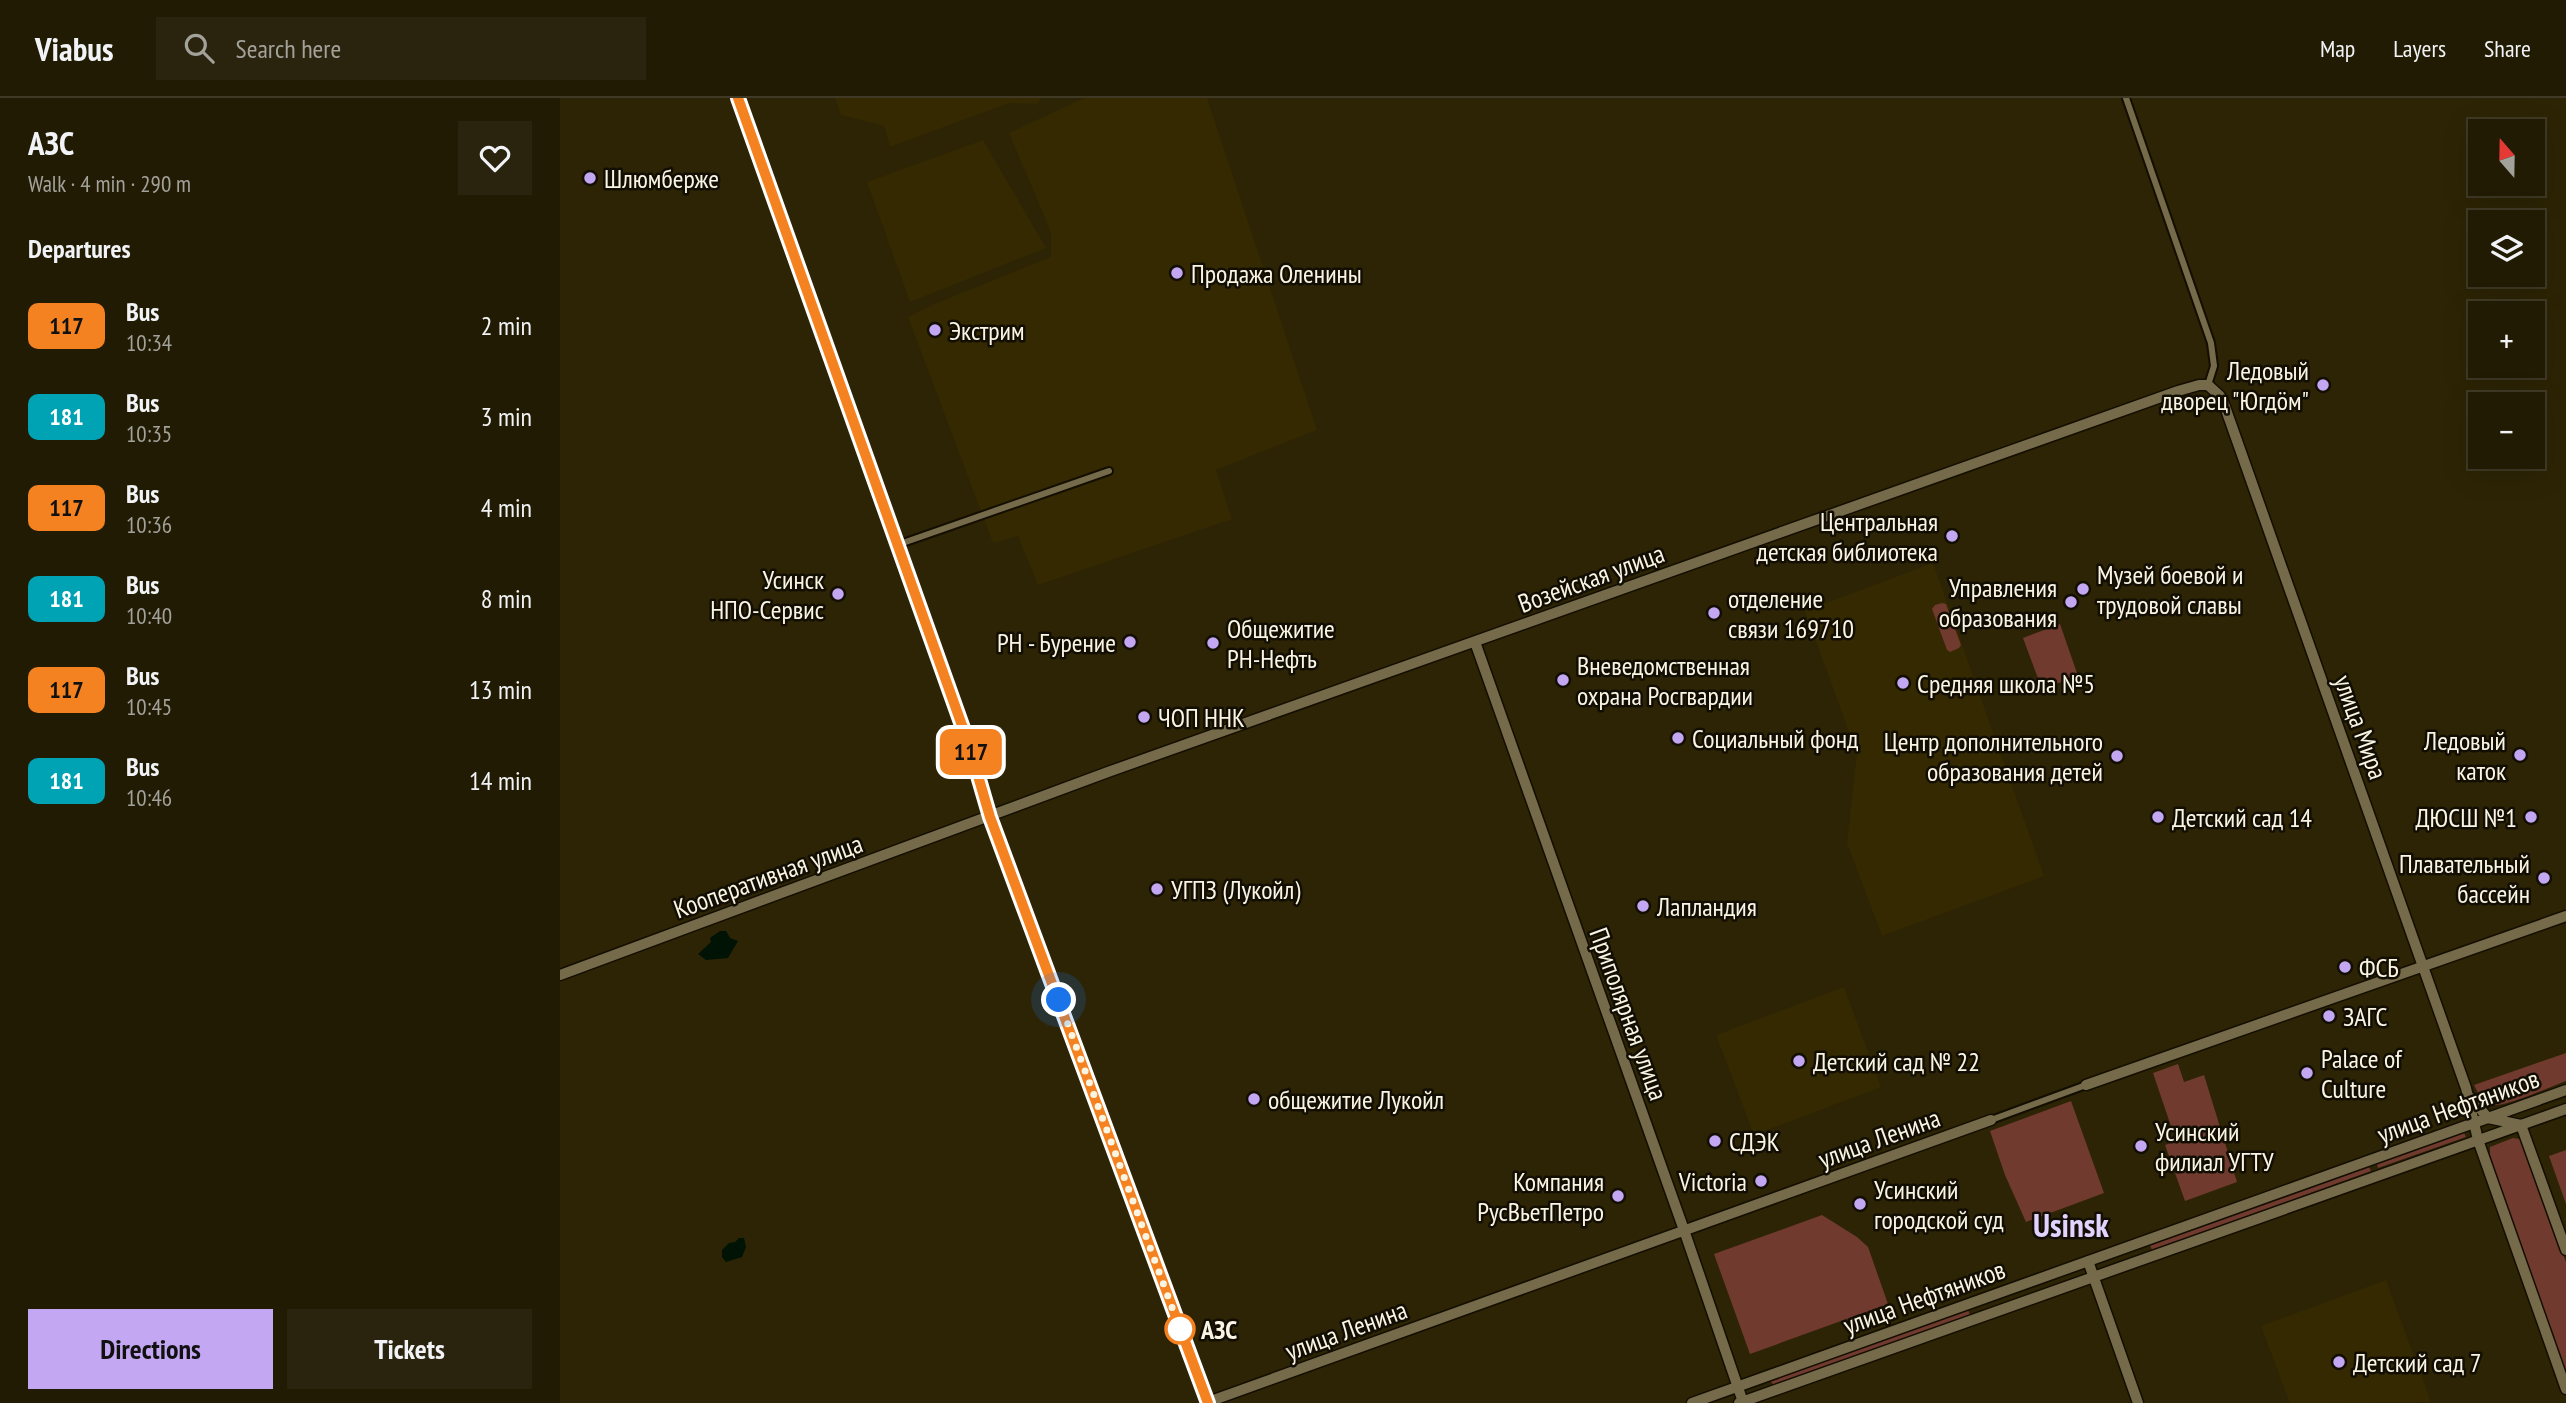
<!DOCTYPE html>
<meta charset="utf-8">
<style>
body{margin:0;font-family:"PT Sans Narrow",sans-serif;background:#2a240e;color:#f1f3f6;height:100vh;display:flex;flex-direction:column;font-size:26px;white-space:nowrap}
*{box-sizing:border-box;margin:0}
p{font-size:23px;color:#a2a19a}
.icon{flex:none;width:38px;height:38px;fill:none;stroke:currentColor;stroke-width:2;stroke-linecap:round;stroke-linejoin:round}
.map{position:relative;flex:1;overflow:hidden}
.sheet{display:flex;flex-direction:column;background:#221b04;width:560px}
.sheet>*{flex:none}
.badge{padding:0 14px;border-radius:10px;font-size:24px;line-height:46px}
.needle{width:46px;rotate:340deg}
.fabs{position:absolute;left:1908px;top:21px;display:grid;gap:14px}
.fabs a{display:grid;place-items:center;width:77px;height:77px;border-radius:0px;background:#221b04;box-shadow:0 7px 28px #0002,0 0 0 2px #3f3926;font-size:35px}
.you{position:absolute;width:35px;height:35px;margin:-18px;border:5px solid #fff;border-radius:50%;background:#1a73e8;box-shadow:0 0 0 10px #1a73e833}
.map>.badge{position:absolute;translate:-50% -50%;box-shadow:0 0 0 4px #fff}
h2{padding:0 28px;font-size:26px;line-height:63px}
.round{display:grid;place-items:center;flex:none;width:74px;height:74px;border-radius:0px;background:#2a240e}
.head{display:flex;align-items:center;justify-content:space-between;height:119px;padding:0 28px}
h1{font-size:33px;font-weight:700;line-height:52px}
.primary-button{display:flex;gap:14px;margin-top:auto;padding:14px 28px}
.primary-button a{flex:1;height:80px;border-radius:0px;background:#c3a7f2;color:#111;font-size:28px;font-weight:700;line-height:80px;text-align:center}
.primary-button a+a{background:#2a240e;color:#f1f3f6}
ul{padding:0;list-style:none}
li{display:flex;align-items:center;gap:21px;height:91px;padding:0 28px}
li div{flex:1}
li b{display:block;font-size:26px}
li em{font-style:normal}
li .badge{min-width:77px;font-weight:700;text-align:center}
header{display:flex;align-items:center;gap:42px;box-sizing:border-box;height:98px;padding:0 35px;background:#221b04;border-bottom:2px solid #3f3926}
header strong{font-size:33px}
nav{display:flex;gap:38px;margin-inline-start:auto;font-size:24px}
.search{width:490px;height:63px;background:#2a240e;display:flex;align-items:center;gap:18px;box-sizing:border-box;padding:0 24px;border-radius:0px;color:#a2a19a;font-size:26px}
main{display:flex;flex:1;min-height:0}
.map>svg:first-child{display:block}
.built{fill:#342901}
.green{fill:#713a2f}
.water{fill:#001305}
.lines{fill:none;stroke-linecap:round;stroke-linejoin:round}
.street-casing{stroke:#140e00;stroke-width:10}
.secondary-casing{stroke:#140e00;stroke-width:13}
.primary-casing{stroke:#140e00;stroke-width:14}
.street{stroke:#756b4b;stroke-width:6}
.secondary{stroke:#756b4b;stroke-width:10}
.primary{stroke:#94a553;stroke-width:10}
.line-casing{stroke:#fff;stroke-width:16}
.line{stroke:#f58220;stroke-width:10}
.walk{stroke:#faf5e3;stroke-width:7;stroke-dasharray:0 12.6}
.poi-dot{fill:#c3a7f2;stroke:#120e03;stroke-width:2.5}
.stop-dot{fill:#fff;stroke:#f58220;stroke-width:3.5}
.labels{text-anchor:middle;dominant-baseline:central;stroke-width:5;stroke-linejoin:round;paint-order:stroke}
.poi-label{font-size:26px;fill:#faf5e3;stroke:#120e03;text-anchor:start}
.street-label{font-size:26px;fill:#faf5e3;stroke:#120e03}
.stop-label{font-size:26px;font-weight:bold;fill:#faf5e3;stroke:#120e03;text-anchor:start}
.district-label{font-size:33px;font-weight:bold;fill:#e2d3fe;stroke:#120e03}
</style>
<header>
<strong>Viabus</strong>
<div class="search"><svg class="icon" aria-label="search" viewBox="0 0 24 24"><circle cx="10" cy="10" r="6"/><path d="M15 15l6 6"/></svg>Search here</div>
<nav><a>Map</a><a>Layers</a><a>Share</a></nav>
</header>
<main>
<section class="sheet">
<div class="head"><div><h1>АЗС</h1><p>Walk · 4 min · 290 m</p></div><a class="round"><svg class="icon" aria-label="heart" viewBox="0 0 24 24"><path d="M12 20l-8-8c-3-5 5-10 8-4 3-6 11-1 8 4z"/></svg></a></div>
<h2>Departures</h2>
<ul>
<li><span class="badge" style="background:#f58220;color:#111">117</span><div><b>Bus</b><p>10:34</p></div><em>2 min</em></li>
<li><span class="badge" style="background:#00a3b4;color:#fff">181</span><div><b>Bus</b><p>10:35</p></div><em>3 min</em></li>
<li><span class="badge" style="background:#f58220;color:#111">117</span><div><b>Bus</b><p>10:36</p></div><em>4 min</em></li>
<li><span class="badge" style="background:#00a3b4;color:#fff">181</span><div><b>Bus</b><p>10:40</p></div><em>8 min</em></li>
<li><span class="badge" style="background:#f58220;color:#111">117</span><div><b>Bus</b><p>10:45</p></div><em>13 min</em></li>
<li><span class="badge" style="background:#00a3b4;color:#fff">181</span><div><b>Bus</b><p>10:46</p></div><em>14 min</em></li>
</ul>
<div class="primary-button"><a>Directions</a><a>Tickets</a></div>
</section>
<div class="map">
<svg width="2006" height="1305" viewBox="0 0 2006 1305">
<rect width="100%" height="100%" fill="#2d2405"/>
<path class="built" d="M 275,0 L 482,0 L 476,6 L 449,5 L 330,49 L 324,28 L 281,17 Z
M 524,0 L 647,0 L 757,332 L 656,372 L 672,421 L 478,487 L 458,438 L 433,445 L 348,219 L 377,205 L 491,159 L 491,134 L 449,35 Z
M 423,42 L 486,150 L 350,204 L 307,84 Z
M 1373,465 L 1484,778 L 1322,838 L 1287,745 L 1297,656 L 1245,513 Z
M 1284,889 L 1321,989 L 1194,1037 L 1156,937 Z
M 1826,1182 L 1871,1304 L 1730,1305 L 1701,1228 Z"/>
<path class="green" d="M 1382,505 L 1386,506 L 1401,547 L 1399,550 L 1390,554 L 1387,552 L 1372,511 L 1375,507 Z
M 1500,526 L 1518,578 L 1482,591 L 1463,540 Z
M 2006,955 L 2006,983 C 1992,988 1944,1010 1932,1007 C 1923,1005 1918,995 1914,987 Z
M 1618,966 L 1624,984 L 1644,977 L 1677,1084 L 1625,1103 L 1605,1047 L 1616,1043 L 1593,975 Z
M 1511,1003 L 1544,1095 L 1466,1124 L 1445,1077 L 1430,1033 Z
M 1904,1035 L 1906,1039 L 1818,1070 L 1817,1066 Z
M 1953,1040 L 1960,1041 L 1965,1049 L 2006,1164 L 2006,1274 L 1930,1061 L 1930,1049 Z
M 2006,1052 L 2006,1106 L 1989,1058 Z
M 1809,1069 L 1811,1073 L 1592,1152 L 1590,1147 Z
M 1262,1117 L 1297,1139 L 1308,1149 L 1328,1206 L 1190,1256 L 1154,1156 Z
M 1408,1212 L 1410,1217 L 1213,1287 L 1211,1283 Z"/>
<path class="water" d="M 160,833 L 166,833 L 170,840 L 178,843 L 168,860 L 146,862 L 138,856 L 151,844 L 150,840 Z
M 179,1140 L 184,1140 L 186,1149 L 182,1159 L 166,1164 L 162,1159 L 162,1152 L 169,1145 L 175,1144 Z"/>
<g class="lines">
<defs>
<path id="street" d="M 1566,0 L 1651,245 L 1654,268 L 1648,287
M 337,447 L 549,373
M 1431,1022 L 1526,987"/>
<path id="secondary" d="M 915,544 L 1124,1132 L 1183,1304
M 0,877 L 548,674 L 1618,293 L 1639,287 L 1648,287 L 1660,298 L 1664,306 L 1906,990 L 1918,1042 L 2006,1291
M 1526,987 L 2006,818
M 1911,1000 L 1928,1020 L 1961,1027 L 2006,1152
M 1528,1163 L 1578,1305
M 648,1304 L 1431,1022
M 1132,1305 L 2006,992
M 1179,1305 L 2006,1011"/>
<path id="primary" d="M 178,0 L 409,647 L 430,719 L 648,1305"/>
</defs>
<use href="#street" class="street-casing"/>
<use href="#secondary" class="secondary-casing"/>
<use href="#primary" class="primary-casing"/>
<use href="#street" class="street"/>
<use href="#secondary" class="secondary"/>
<use href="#primary" class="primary"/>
</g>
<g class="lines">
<defs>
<path id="line" d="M 178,0 L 409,647 L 430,719 L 648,1305"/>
</defs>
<use href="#line" class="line-casing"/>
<use href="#line" class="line"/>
<path class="walk" d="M 499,902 L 620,1231"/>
</g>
<g class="poi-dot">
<circle cx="30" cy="80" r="7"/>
<circle cx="617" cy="175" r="7"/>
<circle cx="375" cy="232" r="7"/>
<circle cx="1763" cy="287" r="7"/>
<circle cx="1392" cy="438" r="7"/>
<circle cx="1523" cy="491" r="7"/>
<circle cx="278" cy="496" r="7"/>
<circle cx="1511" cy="504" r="7"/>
<circle cx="1154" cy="515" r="7"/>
<circle cx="570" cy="544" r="7"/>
<circle cx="653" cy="545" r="7"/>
<circle cx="1003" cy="582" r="7"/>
<circle cx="1343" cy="585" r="7"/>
<circle cx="584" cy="619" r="7"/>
<circle cx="1118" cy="640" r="7"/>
<circle cx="1960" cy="657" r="7"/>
<circle cx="1557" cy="658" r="7"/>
<circle cx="1598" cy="719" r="7"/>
<circle cx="1971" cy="719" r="7"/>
<circle cx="1984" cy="780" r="7"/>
<circle cx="597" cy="791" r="7"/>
<circle cx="1083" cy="808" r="7"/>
<circle cx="1785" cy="869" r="7"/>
<circle cx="1769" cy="918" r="7"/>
<circle cx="1239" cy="963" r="7"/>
<circle cx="1747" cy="975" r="7"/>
<circle cx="694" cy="1001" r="7"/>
<circle cx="1155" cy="1043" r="7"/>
<circle cx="1581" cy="1048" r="7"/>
<circle cx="1201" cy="1083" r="7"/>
<circle cx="1058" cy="1098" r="7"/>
<circle cx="1300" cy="1106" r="7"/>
<circle cx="1779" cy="1264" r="7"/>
</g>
<circle class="stop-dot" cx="620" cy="1231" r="14"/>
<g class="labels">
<g class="poi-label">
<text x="44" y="80">Шлюмберже</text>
<text x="631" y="175">Продажа Оленины</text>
<text x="389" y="232">Экстрим</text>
<text x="1749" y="272" text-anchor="end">Ледовый<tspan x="1749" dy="30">дворец "Югдӧм"</tspan></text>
<text x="1378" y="423" text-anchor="end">Центральная<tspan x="1378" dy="30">детская библиотека</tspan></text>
<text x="1537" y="476">Музей боевой и<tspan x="1537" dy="30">трудовой славы</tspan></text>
<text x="264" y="481" text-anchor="end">Усинск<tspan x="264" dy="30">НПО-Сервис</tspan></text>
<text x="1497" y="489" text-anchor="end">Управления<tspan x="1497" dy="30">образования</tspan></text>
<text x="1168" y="500">отделение<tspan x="1168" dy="30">связи 169710</tspan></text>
<text x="667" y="530">Общежитие<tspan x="667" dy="30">РН-Нефть</tspan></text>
<text x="556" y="544" text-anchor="end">РН - Бурение</text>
<text x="1017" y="567">Вневедомственная<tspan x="1017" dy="30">охрана Росгвардии</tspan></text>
<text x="1357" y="585">Средняя школа №5</text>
<text x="598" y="619">ЧОП ННК</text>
<text x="1132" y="640">Социальный фонд</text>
<text x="1946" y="642" text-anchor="end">Ледовый<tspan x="1946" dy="30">каток</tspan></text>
<text x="1543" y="643" text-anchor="end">Центр дополнительного<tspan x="1543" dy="30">образования детей</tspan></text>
<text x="1612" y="719">Детский сад 14</text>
<text x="1957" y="719" text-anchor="end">ДЮСШ №1</text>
<text x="1970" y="765" text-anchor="end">Плавательный<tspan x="1970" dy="30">бассейн</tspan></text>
<text x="611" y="791">УГПЗ (Лукойл)</text>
<text x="1097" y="808">Лапландия</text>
<text x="1799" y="869">ФСБ</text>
<text x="1783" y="918">ЗАГС</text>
<text x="1761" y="960">Palace of<tspan x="1761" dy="30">Culture</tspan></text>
<text x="1253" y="963">Детский сад № 22</text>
<text x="708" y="1001">общежитие Лукойл</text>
<text x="1595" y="1033">Усинский<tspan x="1595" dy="30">филиал УГТУ</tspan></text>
<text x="1169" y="1043">СДЭК</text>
<text x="1044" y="1083" text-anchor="end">Компания<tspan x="1044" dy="30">РусВьетПетро</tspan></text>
<text x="1187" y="1083" text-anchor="end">Victoria</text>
<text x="1314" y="1091">Усинский<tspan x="1314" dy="30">городской суд</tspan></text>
<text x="1793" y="1264">Детский сад 7</text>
</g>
<g class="street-label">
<text transform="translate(1031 480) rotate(-20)">Возейская улица</text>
<text transform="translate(1801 629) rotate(70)">улица Мира</text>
<text transform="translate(208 778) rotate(-20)">Кооперативная улица</text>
<text transform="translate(1069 916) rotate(70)">Приполярная улица</text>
<text transform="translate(1898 1008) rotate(-20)">улица Нефтяников</text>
<text transform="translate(1319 1040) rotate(-20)">улица Ленина</text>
<text transform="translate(1364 1199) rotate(-20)">улица Нефтяников</text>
<text transform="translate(786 1232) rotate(-20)">улица Ленина</text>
</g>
<g class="stop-label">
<text x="641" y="1231">АЗС</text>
</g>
<g class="district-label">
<text x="1511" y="1126">Usinsk</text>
</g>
</g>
</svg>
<div class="fabs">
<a><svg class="needle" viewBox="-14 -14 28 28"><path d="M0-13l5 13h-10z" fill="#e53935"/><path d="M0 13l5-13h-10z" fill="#a2a19a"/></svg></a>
<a><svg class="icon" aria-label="layers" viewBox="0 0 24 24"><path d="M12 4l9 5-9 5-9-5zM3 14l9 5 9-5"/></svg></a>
<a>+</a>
<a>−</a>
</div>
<div class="you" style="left:499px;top:902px"></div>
<b class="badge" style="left:411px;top:654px;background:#f58220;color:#111">117</b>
</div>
</main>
